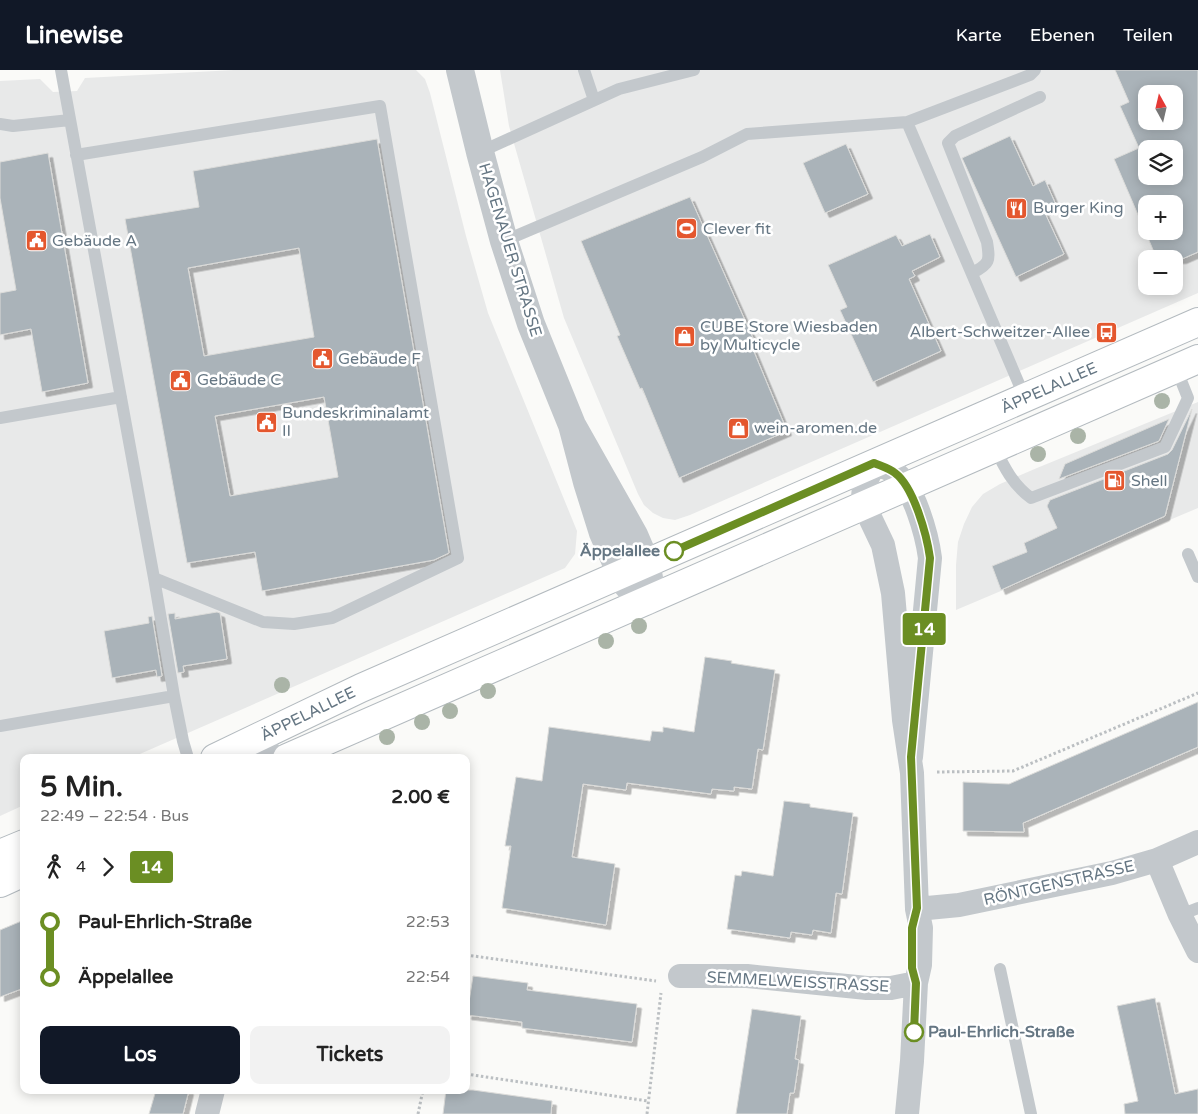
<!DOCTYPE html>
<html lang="de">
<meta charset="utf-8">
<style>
body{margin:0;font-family:"Varela Round",sans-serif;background:#f2f2f2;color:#222;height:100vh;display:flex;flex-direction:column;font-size:19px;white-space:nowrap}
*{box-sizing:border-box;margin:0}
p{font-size:16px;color:#767676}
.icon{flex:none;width:28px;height:28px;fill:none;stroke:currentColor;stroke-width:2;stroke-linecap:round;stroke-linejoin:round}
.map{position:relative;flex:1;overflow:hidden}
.sheet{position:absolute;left:20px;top:684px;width:450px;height:340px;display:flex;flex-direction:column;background:#fff;border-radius:10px;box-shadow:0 2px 12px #0003}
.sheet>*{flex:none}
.badge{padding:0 10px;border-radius:4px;font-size:18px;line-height:32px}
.needle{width:32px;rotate:352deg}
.fabs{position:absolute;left:1138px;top:15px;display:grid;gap:10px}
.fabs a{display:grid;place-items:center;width:45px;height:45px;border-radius:10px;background:#fff;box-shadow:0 2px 12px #0003;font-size:25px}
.map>.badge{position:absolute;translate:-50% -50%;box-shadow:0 0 0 2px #fff}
.legs{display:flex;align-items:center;gap:8px;height:55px;padding:0 20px;font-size:16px}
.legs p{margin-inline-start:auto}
.head{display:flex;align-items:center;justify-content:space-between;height:85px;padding:0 20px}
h1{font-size:28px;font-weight:700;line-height:38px}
.button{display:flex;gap:10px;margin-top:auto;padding:10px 20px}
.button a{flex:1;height:58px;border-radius:10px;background:#111827;color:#fff;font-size:20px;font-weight:700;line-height:58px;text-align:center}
.button a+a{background:#f2f2f2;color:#222}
ul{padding:0 20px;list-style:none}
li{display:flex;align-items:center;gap:18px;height:55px;font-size:19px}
li i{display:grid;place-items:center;width:8px;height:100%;margin:0 6px;background:currentColor}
li i::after{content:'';width:12px;height:12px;margin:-6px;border:4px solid;border-radius:50%;background:#fff}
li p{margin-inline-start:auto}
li:first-child i{background:linear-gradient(#0000 50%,currentColor 0)}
li:last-child i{background:linear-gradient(currentColor 50%,#0000 0)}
header{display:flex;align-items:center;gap:30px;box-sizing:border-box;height:70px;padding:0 25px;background:#111827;color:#fff}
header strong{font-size:24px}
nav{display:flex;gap:28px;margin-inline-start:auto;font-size:18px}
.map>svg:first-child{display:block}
.built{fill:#e8e9e9;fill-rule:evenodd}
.building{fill:#aab3b9;stroke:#dcdcda;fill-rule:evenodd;filter:url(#shadow)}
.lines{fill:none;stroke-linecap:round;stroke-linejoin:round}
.secondary-casing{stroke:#b3babf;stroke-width:30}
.path{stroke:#bbbfc2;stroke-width:3;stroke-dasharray:2.5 2.5;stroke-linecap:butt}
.service{stroke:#c3c8cc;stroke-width:12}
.minor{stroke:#c3c8cc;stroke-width:24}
.tertiary{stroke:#c3c8cc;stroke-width:28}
.secondary{stroke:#fff;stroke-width:28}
.tree{fill:#aab4a7}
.line-1-casing{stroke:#fff;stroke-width:11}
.line-1{stroke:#6b8e23;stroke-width:8}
.stop-1-dot{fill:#fff;stroke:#6b8e23;stroke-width:2.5}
.labels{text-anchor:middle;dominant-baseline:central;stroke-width:5;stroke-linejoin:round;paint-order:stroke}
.poi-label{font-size:16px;fill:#657683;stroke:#fff;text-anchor:start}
.street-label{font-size:16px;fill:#657683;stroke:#fff}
.stop-label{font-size:16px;font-weight:bold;fill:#657683;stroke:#fff;text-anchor:end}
</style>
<header>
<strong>Linewise</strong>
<nav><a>Karte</a><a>Ebenen</a><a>Teilen</a></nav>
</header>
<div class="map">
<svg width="1198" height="1044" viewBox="0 0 1198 1044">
<defs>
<filter id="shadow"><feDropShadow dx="4.5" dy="4.5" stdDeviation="0" flood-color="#0004"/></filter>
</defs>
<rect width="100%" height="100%" fill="#fafaf8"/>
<path class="built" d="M 234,0 L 416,0 L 425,9 L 430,23 L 466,166 L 488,243 L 577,461 L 575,484 L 565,498 L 133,687 L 24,688 L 24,735 L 0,746 L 0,11 L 40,9 L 53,22 L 77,21 L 85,8 Z
M 500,0 L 1198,0 L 1198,223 L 690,445 L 675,450 L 663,448 L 653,443 L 644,435 L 638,424 L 564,248 L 509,56 ZM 1146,24 L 1174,24 L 1174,51 L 1146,51 ZM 1146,79 L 1174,79 L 1174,106 L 1146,106 ZM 1146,134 L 1174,134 L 1174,161 L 1146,161 ZM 1146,189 L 1174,189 L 1174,216 L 1146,216 Z
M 1198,332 L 1198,438 L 956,540 L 956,495 L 958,472 L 964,454 L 972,437 L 983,424 L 1000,414 L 1037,398 Z"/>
<path class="building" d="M 1115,0 L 1198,0 L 1198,182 L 1182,189 L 1157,189 L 1114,89 L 1139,78 L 1120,36 L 1129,32 ZM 1146,24 L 1174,24 L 1174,51 L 1146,51 ZM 1146,79 L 1174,79 L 1174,106 L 1146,106 ZM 1146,134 L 1174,134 L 1174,161 L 1146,161 Z
M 1010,66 L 1033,116 L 1045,110 L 1056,135 L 1044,141 L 1064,184 L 1016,207 L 962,88 Z
M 377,69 L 449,483 L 434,490 L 262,521 L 255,482 L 187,493 L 125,149 L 199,137 L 193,101 ZM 299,178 L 314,267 L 204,286 L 188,198 ZM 324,327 L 338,407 L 230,426 L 215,346 Z
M 846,74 L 868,124 L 825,143 L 803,93 Z
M 48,83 L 88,313 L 42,322 L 31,259 L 0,265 L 0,223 L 16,220 L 0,128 L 0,92 Z
M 690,127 L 756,275 L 752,277 L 787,361 L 679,408 L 642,318 L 640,319 L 617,266 L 620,265 L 581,171 Z
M 930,164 L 940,187 L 912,201 L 915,206 L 909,209 L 941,281 L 873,312 L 840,240 L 847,237 L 828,195 L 896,165 L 902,176 Z
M 1192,339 L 1165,446 L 1001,520 L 992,496 L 1027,482 L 1024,473 L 1057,458 L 1047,436 L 1050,430 L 1168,384 L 1172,380 Z
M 1169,349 L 1159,371 L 1059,409 L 1065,394 Z
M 217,542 L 220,543 L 227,589 L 183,596 L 184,602 L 178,603 L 168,544 L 175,543 L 175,549 Z
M 152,546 L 162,606 L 157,607 L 156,600 L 112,608 L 104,561 L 149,553 L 148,547 Z
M 705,587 L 732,591 L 731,593 L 775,600 L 763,680 L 758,679 L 752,719 L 734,717 L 734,721 L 712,719 L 711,724 L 627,713 L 626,720 L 583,714 L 572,787 L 615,794 L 606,855 L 502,838 L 511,776 L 505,776 L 516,707 L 542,711 L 549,657 L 650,671 L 652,661 L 663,662 L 663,657 L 694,662 Z
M 1198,632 L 1198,677 L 1023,753 L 1024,762 L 963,761 L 963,712 L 1009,714 Z
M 784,731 L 810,734 L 810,737 L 853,743 L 842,824 L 836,823 L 831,863 L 813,860 L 812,865 L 791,862 L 790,868 L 727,859 L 735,805 L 741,806 L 742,801 L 773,806 Z
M 24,850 L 24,918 L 0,927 L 0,860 Z
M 473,906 L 528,913 L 527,920 L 637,934 L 632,972 L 522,958 L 522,952 L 467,945 Z
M 1155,928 L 1175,1024 L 1198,1019 L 1198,1044 L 1125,1044 L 1124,1034 L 1138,1031 L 1117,936 Z
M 752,939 L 801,946 L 795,989 L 799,990 L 794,1023 L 790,1023 L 787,1044 L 736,1044 Z
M 156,1020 L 189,1020 L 183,1044 L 149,1044 Z
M 446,1020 L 473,1020 L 552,1031 L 551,1044 L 443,1044 Z"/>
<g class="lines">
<defs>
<path id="secondary" d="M 215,688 L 361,618 L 1198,252
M 287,688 L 1198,289
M 0,784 L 24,774
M 0,813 L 24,802"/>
</defs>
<use href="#secondary" class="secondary-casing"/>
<path class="path" d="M 937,702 L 1013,701 L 1198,623
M 466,885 L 656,911
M 466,1004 L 648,1031
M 418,1044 L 423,1020
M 647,1044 L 661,923"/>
<path class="service" d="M 61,0 L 154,508 L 174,626
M 584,0 L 594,30
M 907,52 L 1025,328
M 0,54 L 13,56 L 70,50
M 480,82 L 619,19 L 694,0
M 76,85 L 380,36 L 458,488 L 332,548 L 294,554 L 263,552 L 154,508
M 504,171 L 702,87 L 747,64 L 907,52 L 1030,5 L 1035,0
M 972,203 C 990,194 990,191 987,172 L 948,73 L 955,66 L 1040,27
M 0,348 L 121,327
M 995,378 C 1004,397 1013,415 1031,428 L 1165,377 L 1188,328 L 1176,298
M 1188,484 L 1198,507
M 0,656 L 174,626 L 183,671 L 188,688
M 1180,845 L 1198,838
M 1000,899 L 1031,1044"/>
<path class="minor" d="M 253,688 L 252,680 L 254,670 L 266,678 L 273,688
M 1157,790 L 1180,845 L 1198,881
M 917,839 L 959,835 L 1112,803 L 1157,790 L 1198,772
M 680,906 L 747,906 L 867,918 L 891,918 L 916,913
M 207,1044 L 213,1020
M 907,1044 L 912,991 L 916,913 L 920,895 L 921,858 L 917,839 L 912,703 L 904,650 L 893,523 L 883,475 L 864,435 L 863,427 L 864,417 L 874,393 C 881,396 889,398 895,403 C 914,417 927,465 930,488 L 911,687"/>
<path class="tertiary" d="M 460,0 L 480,82 L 504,171 L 531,254 L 572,355 L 587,412 L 603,463 L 624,511 L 634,523 L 647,531 L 649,508 L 646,493 L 634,465 L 572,355"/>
<use href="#secondary" class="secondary"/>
</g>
<g class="tree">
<circle cx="1162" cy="331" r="8"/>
<circle cx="1078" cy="366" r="8"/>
<circle cx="1038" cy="384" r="8"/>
<circle cx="639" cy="556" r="8"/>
<circle cx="606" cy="571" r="8"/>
<circle cx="282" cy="615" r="8"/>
<circle cx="488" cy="621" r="8"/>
<circle cx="450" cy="641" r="8"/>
<circle cx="422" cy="652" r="8"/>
<circle cx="387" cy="667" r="8"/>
</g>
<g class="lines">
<defs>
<path id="line-1" d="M 674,481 L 874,393 C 881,396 889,398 895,403 C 914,417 927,466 930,488 L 911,687 L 917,838 L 912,858 L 912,898 L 916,913 L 914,962"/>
</defs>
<use href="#line-1" class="line-1-casing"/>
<use href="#line-1" class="line-1"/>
</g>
<defs>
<symbol id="restaurant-square" viewBox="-11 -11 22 22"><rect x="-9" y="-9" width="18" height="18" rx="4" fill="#e4572e" stroke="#fff"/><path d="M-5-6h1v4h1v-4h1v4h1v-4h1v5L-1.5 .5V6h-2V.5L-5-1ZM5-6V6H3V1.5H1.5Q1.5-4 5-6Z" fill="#fff"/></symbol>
<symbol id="stadium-square" viewBox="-11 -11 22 22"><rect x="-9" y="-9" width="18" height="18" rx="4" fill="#e4572e" stroke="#fff"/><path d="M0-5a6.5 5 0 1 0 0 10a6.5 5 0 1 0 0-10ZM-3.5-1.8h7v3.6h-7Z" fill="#fff"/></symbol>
<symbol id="civic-square" viewBox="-11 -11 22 22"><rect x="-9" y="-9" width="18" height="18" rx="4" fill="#e4572e" stroke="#fff"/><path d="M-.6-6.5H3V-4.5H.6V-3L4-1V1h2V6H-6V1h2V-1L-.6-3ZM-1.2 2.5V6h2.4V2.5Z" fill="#fff"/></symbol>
<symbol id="bus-square" viewBox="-11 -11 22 22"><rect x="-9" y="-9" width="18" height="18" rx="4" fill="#e4572e" stroke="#fff"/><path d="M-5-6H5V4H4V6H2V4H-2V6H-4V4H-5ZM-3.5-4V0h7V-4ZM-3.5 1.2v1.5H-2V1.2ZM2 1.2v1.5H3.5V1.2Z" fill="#fff"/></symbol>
<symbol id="shop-square" viewBox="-11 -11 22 22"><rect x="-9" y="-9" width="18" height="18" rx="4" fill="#e4572e" stroke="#fff"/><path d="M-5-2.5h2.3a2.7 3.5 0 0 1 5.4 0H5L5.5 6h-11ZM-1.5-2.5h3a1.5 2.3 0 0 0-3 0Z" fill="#fff"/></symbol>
<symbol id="fuel-square" viewBox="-11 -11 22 22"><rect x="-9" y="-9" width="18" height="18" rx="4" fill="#e4572e" stroke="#fff"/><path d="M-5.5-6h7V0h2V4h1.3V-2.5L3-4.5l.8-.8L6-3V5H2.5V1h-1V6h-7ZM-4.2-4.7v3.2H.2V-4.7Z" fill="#fff"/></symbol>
</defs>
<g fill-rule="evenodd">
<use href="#restaurant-square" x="1004" y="126" width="25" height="25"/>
<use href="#stadium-square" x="674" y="146" width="25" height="25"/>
<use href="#civic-square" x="24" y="158" width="25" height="25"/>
<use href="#bus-square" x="1094" y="250" width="25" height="25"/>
<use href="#shop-square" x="672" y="254" width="25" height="25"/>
<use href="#civic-square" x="310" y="276" width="25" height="25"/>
<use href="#civic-square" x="168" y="298" width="25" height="25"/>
<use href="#civic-square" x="254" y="340" width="25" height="25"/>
<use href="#shop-square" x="726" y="346" width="25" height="25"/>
<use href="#fuel-square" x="1102" y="398" width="25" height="25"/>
</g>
<g class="stop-1-dot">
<circle cx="674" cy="481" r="9"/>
<circle cx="914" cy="962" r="9"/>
</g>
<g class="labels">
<g class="poi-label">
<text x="1033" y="138">Burger King</text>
<text x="703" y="159">Clever fit</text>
<text x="52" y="171">Gebäude A</text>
<text x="700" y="257">CUBE Store Wiesbaden<tspan x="700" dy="18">by Multicycle</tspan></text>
<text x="1090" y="262" text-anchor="end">Albert-Schweitzer-Allee</text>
<text x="338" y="289">Gebäude F</text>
<text x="197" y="310">Gebäude C</text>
<text x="282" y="343">Bundeskriminalamt<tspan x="282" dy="18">II</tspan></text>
<text x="754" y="358">wein-aromen.de</text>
<text x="1131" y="411">Shell</text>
</g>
<g class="street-label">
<text transform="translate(510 180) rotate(73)">HAGENAUER STRASSE</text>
<text transform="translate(1049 318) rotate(-24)">ÄPPELALLEE</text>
<text transform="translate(308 644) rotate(-26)">ÄPPELALLEE</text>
<text transform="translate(1059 813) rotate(-13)">RÖNTGENSTRASSE</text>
<text transform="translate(798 912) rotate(3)">SEMMELWEISSTRASSE</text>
</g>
<g class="stop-label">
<text x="660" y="481">Äppelallee</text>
<text x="928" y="962" text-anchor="start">Paul-Ehrlich-Straße</text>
</g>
</g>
</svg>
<div class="fabs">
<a><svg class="needle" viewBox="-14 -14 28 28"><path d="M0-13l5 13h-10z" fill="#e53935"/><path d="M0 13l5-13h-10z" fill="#767676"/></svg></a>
<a><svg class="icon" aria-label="layers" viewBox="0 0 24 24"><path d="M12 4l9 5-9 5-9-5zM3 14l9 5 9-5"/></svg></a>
<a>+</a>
<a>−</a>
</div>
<b class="badge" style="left:924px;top:559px;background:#6b8e23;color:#fff">14</b>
<section class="sheet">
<div class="head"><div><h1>5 Min.</h1><p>22:49 – 22:54 · Bus</p></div><b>2.00 €</b></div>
<div class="legs"><svg class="icon" aria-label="walk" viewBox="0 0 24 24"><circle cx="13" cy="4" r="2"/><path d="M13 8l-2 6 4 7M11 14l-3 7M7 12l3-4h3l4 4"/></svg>4<svg class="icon" aria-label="forward" viewBox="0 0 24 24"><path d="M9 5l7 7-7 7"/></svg><b class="badge" style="background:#6b8e23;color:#fff">14</b></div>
<ul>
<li><i style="color:#6b8e23"></i><b>Paul-Ehrlich-Straße</b><p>22:53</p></li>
<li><i style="color:#6b8e23"></i><b>Äppelallee</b><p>22:54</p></li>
</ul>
<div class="button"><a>Los</a><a>Tickets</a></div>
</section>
</div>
